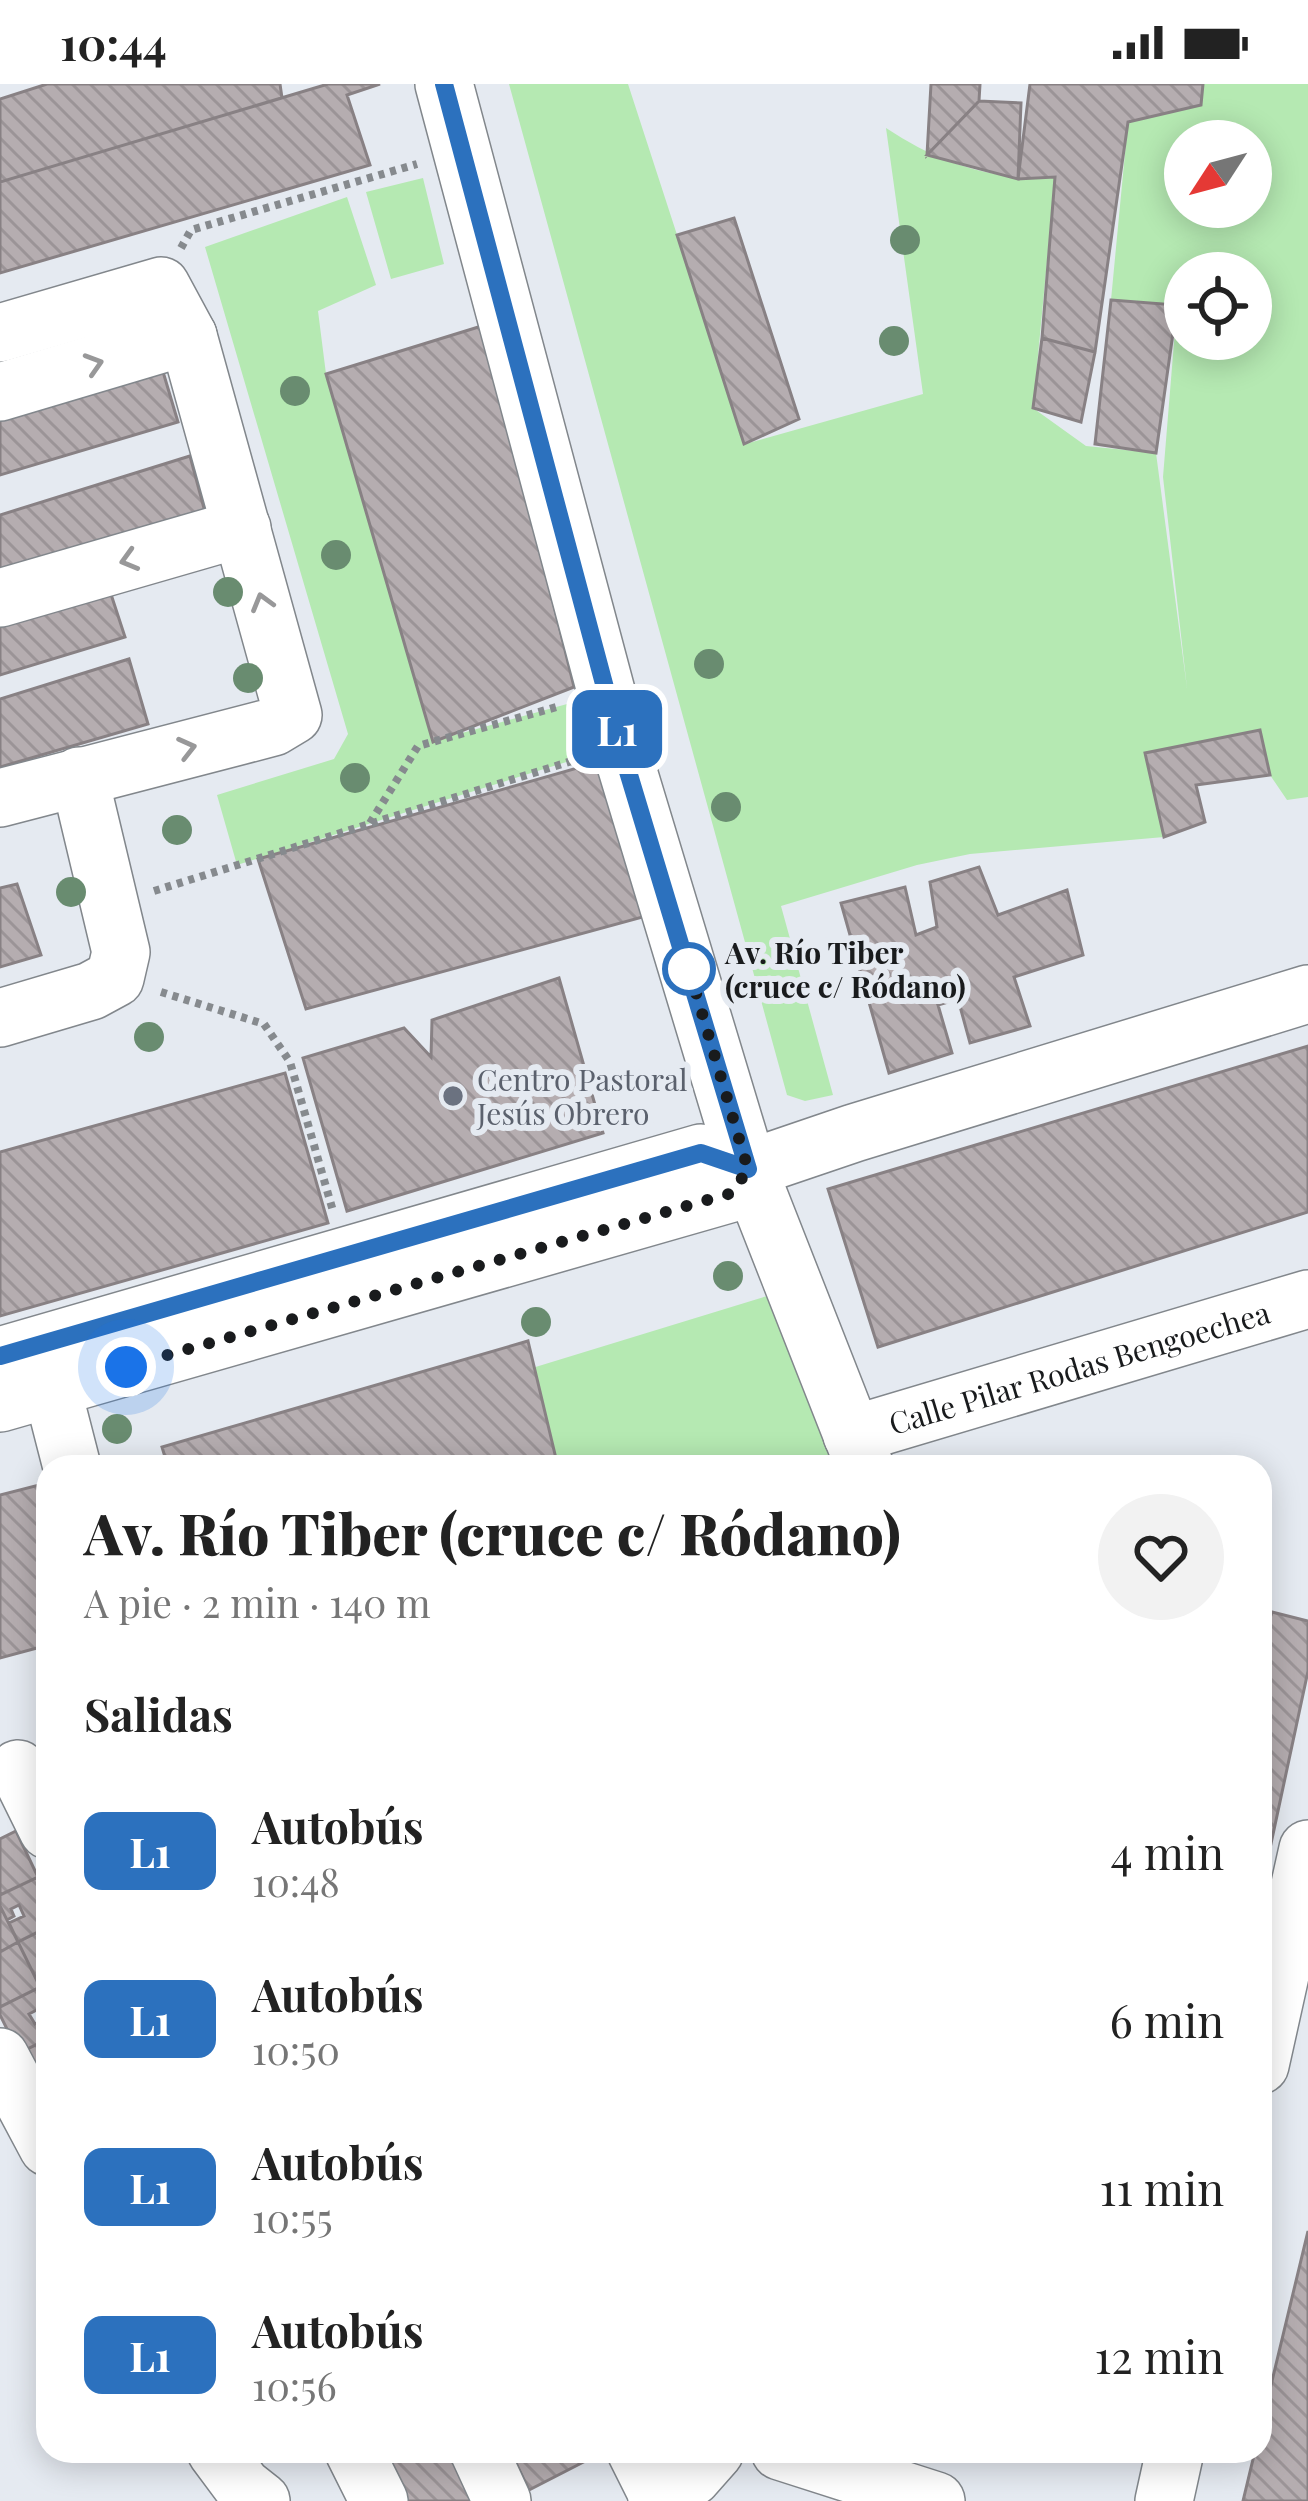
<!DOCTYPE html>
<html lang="es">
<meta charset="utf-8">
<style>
body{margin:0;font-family:"Playfair Display",serif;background:#f2f2f2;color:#222;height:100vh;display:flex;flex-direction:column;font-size:45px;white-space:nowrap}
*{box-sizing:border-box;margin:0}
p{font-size:39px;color:#767676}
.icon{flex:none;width:66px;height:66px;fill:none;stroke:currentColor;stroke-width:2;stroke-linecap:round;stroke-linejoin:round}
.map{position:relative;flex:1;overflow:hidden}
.drawer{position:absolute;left:36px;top:1371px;width:1236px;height:1008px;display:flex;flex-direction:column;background:#fff;border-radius:36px;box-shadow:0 6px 30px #0003}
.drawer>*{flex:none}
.badge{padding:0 24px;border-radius:18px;font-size:42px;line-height:78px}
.needle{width:78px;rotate:234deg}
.fabs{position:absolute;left:1164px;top:36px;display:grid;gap:24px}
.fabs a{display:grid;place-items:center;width:108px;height:108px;border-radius:50%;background:#fff;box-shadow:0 6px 30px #0003;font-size:60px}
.you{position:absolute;width:60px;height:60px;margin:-30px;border:9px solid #fff;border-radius:50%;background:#1a73e8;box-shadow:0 0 0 18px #1a73e833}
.map>.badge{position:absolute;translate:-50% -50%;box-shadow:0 0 0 6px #fff}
h2{padding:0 48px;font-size:45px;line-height:108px}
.round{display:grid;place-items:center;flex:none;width:126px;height:126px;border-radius:63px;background:#f2f2f2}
.head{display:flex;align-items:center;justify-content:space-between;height:204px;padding:0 48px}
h1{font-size:57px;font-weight:800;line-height:90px}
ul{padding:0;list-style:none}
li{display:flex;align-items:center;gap:36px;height:168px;padding:0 48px}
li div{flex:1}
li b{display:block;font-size:45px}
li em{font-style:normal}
li .badge{min-width:132px;font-weight:700;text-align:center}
.status{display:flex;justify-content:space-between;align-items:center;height:84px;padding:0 60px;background:#fff;direction:ltr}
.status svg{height:33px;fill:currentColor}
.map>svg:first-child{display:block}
.green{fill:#b5e9b2;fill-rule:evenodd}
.building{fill:url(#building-back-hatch);stroke:#888184;stroke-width:3}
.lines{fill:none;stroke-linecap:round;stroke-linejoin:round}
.minor-casing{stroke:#82878c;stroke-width:60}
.path{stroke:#868a8e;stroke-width:8;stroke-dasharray:6 6;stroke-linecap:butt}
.minor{stroke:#fff;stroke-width:57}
.tree{fill:#698c70}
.oneway{stroke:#989899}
.line-casing{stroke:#fff;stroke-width:27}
.line{stroke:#2c71be;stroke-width:18}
.walk{stroke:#191b1d;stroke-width:12;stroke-dasharray:0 21.6}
.stop-dot{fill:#fff;stroke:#2c71be;stroke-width:6}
.worship-dot{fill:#6b7280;stroke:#e5eaf1;stroke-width:4.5}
.labels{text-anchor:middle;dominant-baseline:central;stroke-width:12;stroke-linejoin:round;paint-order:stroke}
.stop-label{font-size:30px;font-weight:bold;fill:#191b1d;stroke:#e5eaf1;text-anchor:start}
.worship-label{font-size:30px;fill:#5b616d;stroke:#e5eaf1;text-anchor:start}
.street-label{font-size:30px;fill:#191b1d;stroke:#e5eaf1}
</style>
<div class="status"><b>10:44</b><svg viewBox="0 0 49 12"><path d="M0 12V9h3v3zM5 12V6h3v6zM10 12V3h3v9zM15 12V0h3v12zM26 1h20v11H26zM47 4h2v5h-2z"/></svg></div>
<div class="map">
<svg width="1308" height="2417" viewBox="0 0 1308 2417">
<defs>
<pattern id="building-back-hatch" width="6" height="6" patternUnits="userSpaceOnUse" patternTransform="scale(3)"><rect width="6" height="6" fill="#b5adb0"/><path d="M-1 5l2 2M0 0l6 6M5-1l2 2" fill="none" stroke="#9b9497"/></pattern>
</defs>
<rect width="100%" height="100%" fill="#e5eaf1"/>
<path class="green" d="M 509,0 L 628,0 L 745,360 L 923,310 L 886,44 C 939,79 992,97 1055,93 L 1033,324 L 1086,362 L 1156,369 L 1187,604 L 1163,393 L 1177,222 L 1111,216 L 1128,38 L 1201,21 L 1203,0 L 1308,0 L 1308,713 L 1287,716 L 1270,691 L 1260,646 L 1146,669 L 1164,753 L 970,770 L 917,781 L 781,822 L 833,1011 L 805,1017 L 787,1011 ZM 1185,57 L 1251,57 L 1251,123 L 1185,123 ZM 1185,189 L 1251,189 L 1251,255 L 1185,255 Z
M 423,94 L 444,180 L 391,195 L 366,108 Z
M 347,113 L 376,201 L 318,227 L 326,290 L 433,657 L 578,617 L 592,670 L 237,781 L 217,711 L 334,675 L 348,650 L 205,163 Z
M 767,1212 L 834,1383 L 557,1383 L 529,1285 Z"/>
<path class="building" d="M 47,0 L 280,0 L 282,14 L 0,98 L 0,15 Z
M 328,0 L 380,0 L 347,11 L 370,81 L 0,189 L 0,98 Z
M 931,0 L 980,0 L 979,17 L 927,71 Z
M 1030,0 L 1203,0 L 1201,21 L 1128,38 L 1095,268 L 1042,254 L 1055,93 L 1018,95 Z
M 979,17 L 1021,19 L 1018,95 L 927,71 Z
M 734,134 L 799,335 L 744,360 L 677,151 Z
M 1111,216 L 1177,221 L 1156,369 L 1095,360 Z
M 485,241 L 574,603 L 433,658 L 326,290 Z
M 1042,254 L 1095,268 L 1081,338 L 1033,324 Z
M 161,281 L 178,338 L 0,391 L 0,329 Z
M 190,372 L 205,428 L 0,490 L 0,431 Z
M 106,495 L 125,553 L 0,591 L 0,525 Z
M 129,575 L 148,640 L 0,683 L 0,615 Z
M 1260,646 L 1270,691 L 1196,701 L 1205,738 L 1164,753 L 1145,669 Z
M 623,671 L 661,828 L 306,925 L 258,775 Z
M 979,783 L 998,831 L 1067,806 L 1083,871 L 1014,893 L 1030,942 L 970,959 L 958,915 L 938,921 L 952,969 L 889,989 L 841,819 L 905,803 L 916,851 L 937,843 L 930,798 Z
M 17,800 L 41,871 L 0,883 L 0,804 Z
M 559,894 L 603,1049 L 347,1127 L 303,974 L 404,944 L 431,973 L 432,936 Z
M 1308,962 L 1308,1128 L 878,1263 L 828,1105 Z
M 285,989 L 328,1139 L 0,1232 L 0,1068 Z
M 528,1257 L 558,1383 L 168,1383 L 162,1363 Z
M 39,1401 L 48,1432 L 48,1561 L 0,1574 L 0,1411 Z
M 1272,1528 L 1308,1537 L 1308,1587 L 1260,1811 L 1260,1549 L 1265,1550 Z
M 16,1747 L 38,1793 L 0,1811 L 0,1755 Z
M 38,1793 L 48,1814 L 48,1843 L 18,1858 L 9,1839 L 24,1832 L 19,1821 L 11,1825 L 14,1832 L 7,1836 L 0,1822 L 0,1811 Z
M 0,1822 L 18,1858 L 0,1868 Z
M 48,1843 L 48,1899 L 40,1903 L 18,1858 Z
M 18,1858 L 40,1903 L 0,1923 L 0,1868 Z
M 40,1903 L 48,1920 L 29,1930 L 35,1940 L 48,1933 L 48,1955 L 19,1969 L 0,1931 L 0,1923 Z
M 48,1955 L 48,2007 L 19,1969 Z
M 1308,2147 L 1308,2417 L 1243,2417 L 1255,2367 L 1260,2367 L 1260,2347 Z
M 375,2367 L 465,2367 L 487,2417 L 401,2417 Z
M 510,2367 L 605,2367 L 529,2406 Z"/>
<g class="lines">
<defs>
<g id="minor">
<path d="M 444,0 L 623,671 L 748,1085 L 865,1383"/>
<path d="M 0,249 L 161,202 L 188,252 L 293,631 L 273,643 L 0,714"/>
<path d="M 0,308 L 188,252"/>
<path d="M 0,514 L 242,444"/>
<path d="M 0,934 L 91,907 L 115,894 L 121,868 L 79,692"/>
<path d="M 748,1085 L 854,1049 L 1308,910"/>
<path d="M 43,1270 L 72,1383"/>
<path d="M 0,1272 L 701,1069 L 748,1085"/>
<path d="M 0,1319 L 732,1109 L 748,1085"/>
<path id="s1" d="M 852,1351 L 1308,1215"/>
<path d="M 18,1685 L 48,1746"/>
<path d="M 0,1973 L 48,2063"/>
<path d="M 1260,1981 L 1308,1765"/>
<path d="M 216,2367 L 242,2402 L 261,2417"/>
<path d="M 354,2367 L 379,2417"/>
<path d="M 479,2367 L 502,2417"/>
<path d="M 636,2367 L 660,2415"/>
<path d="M 780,2367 L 936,2417"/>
<path d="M 657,2417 L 692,2393 L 715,2367"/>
<path d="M 1164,2417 L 1175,2367"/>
</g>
</defs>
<use href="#minor" class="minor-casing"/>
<path class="path" d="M 181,164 L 191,146 L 417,80
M 370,739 L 418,662 L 560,622
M 154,807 L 575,676
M 161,908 L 264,940 L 290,978 L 333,1127"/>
<use href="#minor" class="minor"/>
</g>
<g class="tree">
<circle cx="905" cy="156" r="15"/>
<circle cx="894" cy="257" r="15"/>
<circle cx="295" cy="307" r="15"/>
<circle cx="336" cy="471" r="15"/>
<circle cx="228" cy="508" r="15"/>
<circle cx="709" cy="580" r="15"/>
<circle cx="248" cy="594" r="15"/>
<circle cx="355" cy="694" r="15"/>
<circle cx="726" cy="723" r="15"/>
<circle cx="177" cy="746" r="15"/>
<circle cx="71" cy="808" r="15"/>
<circle cx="149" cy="953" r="15"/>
<circle cx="728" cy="1192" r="15"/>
<circle cx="536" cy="1238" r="15"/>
<circle cx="117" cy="1345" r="15"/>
</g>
<defs><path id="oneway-chevron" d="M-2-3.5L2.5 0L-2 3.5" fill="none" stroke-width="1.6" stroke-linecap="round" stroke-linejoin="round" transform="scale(3)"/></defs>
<g class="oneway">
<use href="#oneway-chevron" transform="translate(94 280) rotate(-17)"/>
<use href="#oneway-chevron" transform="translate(129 476) rotate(164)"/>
<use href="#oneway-chevron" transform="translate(262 518) rotate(-106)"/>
<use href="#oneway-chevron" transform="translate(187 664) rotate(-14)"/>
</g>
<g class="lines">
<defs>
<path id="line" d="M 0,1272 L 701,1069 L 748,1085 L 623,671 L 444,0"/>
</defs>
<use href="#line" class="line-casing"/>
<use href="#line" class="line"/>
<path class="walk" d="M 126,1283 L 732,1109 L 748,1085 L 689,885"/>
</g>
<circle class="stop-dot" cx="689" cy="885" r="24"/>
<circle class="worship-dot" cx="453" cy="1012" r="12"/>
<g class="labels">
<g class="stop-label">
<text x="725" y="868">Av. Río Tiber<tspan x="725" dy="34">(cruce c/ Ródano)</tspan></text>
</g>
<g class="worship-label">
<text x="477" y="995">Centro Pastoral<tspan x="477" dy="34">Jesús Obrero</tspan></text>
</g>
<g class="street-label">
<text stroke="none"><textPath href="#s1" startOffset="237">Calle Pilar Rodas Bengoechea</textPath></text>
</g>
</g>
</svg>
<div class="fabs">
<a><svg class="needle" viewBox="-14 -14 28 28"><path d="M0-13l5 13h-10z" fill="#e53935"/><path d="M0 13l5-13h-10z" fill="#767676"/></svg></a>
<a><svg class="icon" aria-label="locate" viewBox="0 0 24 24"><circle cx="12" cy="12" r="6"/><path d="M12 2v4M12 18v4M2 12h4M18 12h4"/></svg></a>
</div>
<div class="you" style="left:126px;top:1283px"></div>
<b class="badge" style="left:617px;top:645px;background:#2c71be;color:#fff">L1</b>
<section class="drawer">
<div class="head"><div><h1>Av. Río Tiber (cruce c/ Ródano)</h1><p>A pie · 2 min · 140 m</p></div><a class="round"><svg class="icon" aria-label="heart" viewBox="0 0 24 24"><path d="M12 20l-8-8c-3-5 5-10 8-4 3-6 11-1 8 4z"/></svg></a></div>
<h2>Salidas</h2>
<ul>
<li><span class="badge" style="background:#2c71be;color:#fff">L1</span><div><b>Autobús</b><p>10:48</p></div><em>4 min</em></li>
<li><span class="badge" style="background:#2c71be;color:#fff">L1</span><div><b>Autobús</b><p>10:50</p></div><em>6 min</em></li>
<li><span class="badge" style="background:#2c71be;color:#fff">L1</span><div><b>Autobús</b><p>10:55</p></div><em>11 min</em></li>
<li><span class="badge" style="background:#2c71be;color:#fff">L1</span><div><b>Autobús</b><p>10:56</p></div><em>12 min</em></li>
</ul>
</section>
</div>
